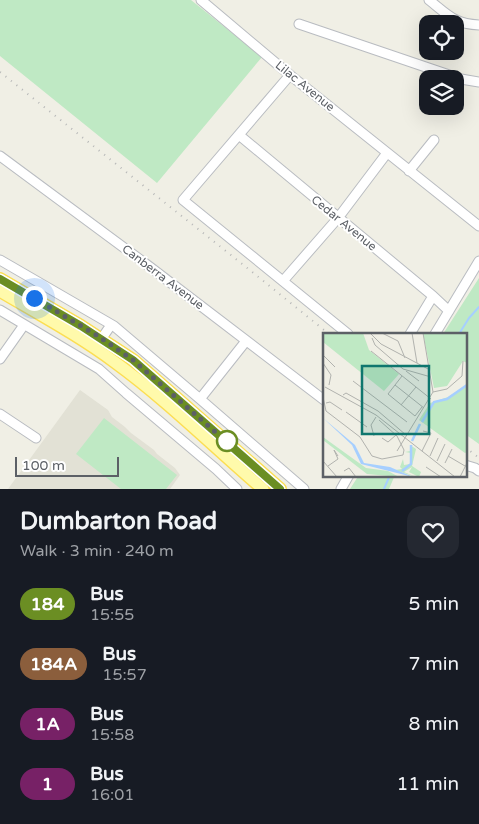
<!DOCTYPE html>
<meta charset="utf-8">
<style>
body{margin:0;font-family:"Varela Round",sans-serif;background:#242831;color:#f1f3f6;height:100vh;display:flex;flex-direction:column;font-size:19px;white-space:nowrap}
*{box-sizing:border-box;margin:0}
p{font-size:16px;color:#9ea1a6}
.icon{flex:none;width:28px;height:28px;fill:none;stroke:currentColor;stroke-width:2;stroke-linecap:round;stroke-linejoin:round}
.map{position:relative;height:489px;overflow:hidden}
.panel{display:flex;flex-direction:column;background:#171b24;flex:1}
.panel>*{flex:none}
.badge{padding:0 10px;border-radius:16px;font-size:18px;line-height:32px}
.fabs{position:absolute;left:419px;top:15px;display:grid;gap:10px}
.fabs a{display:grid;place-items:center;width:45px;height:45px;border-radius:10px;background:#171b24;box-shadow:0 5px 20px #0002;font-size:25px}
.scale{position:absolute;left:15px;bottom:12px;width:104px;box-sizing:border-box;padding-left:5px;border:2px solid #5c6066;border-top:0;font-size:14px;line-height:18px;white-space:nowrap;color:#5c6066;-webkit-text-stroke:4px #fff;paint-order:stroke}
.you{position:absolute;width:25px;height:25px;margin:-12px;border:4px solid #fff;border-radius:50%;background:#1a73e8;box-shadow:0 0 0 8px #1a73e833}
.map>.badge{position:absolute;translate:-50% -50%;box-shadow:0 0 0 2px #fff}
.round{display:grid;place-items:center;flex:none;width:52px;height:52px;border-radius:15px;background:#242831}
.overview{display:flex;align-items:center;justify-content:space-between;height:85px;padding:0 20px}
h1{font-size:24px;font-weight:700;line-height:38px}
ul{padding:0;list-style:none}
li{display:flex;align-items:center;gap:15px;height:60px;padding:0 20px}
li div{flex:1}
li b{display:block;font-size:19px}
li em{font-style:normal}
li .badge{min-width:55px;font-weight:700;text-align:center}
.map>svg:first-child{display:block}
.education{fill:#e2e1d5}
.green{fill:#bfe9c4}
.lines{fill:none;stroke-linecap:round;stroke-linejoin:round}
.stream{stroke:#a6cfff;stroke-width:2}
.minor-casing{stroke:#b9bcc1;stroke-width:11}
.major-casing{stroke:#fcde52;stroke-width:14}
.minor{stroke:#fff;stroke-width:9}
.major{stroke:#fffaab;stroke-width:11}
.rail{stroke:#b6b7b7;stroke-width:2;stroke-dasharray:1 6;stroke-linecap:butt}
.line-casing{stroke:#fff;stroke-width:11}
.line{stroke:#6b8e23;stroke-width:8}
.walk{stroke:#5c6066;stroke-width:5;stroke-dasharray:0 9}
.stop-dot{fill:#fff;stroke:#6b8e23;stroke-width:2.5}
.labels{text-anchor:middle;dominant-baseline:central;stroke-width:4;stroke-linejoin:round;paint-order:stroke}
.street-label{font-size:12px;fill:#5c6066;stroke:#fff}
.inset-river{fill:none;stroke:#a6cfff;stroke-width:2.5}
.inset-road{fill:none;stroke:#b1b2ae;stroke-width:1}
.view{fill:#0f766e;fill-opacity:0.15;stroke:#0f766e;stroke-width:2.5}
.inset-edge{fill:none;stroke:#5c6066;stroke-width:2.5}
</style>
<div class="map">
<svg width="479" height="489" viewBox="0 0 479 489">
<rect width="100%" height="100%" fill="#f0efe5"/>
<path class="education" d="M 80,390 L 108,410 L 112,417 L 125,427 L 131,433 L 154,450 L 157,454 L 175,468 L 180,475 L 170,489 L 8,489 Z"/>
<path class="green" d="M 0,0 L 191,0 L 262,57 L 157,183 L 0,56 Z
M 479,278 L 479,444 L 465,434 L 465,334 L 443,334 Z
M 104,418 L 177,475 L 166,489 L 121,489 L 76,454 Z
M 359,475 L 395,475 L 389,489 L 350,489 Z"/>
<g class="lines">
<path class="stream" d="M 459,334 L 469,318 L 479,307
M 384,489 L 390,475"/>
<defs>
<path id="minor" d="M 201,0 L 290,75 L 479,226
M 429,0 C 447,14 454,24 479,25
M 299,24 L 461,79 L 479,82
M 290,75 L 183,200 L 348,334
M 239,135 L 433,296 L 449,311
M 0,156 L 150,267 L 324,400
M 409,171 L 434,140
M 0,260 L 114,326 L 200,399 L 304,489
M 283,281 L 338,218 L 387,153
M 0,310 L 99,369 L 126,393 L 216,469 L 237,489
M 410,334 L 433,296
M 435,334 L 479,261
M 102,338 L 111,325
M 0,359 L 24,325
M 200,399 L 246,341
M 0,414 L 36,438
M 465,465 L 475,468 L 479,471
M 341,489 L 349,475"/>
<path id="major" d="M 0,279 L 81,326 L 133,360 L 280,489
M 0,291 C 39,314 80,336 116,363 C 168,401 214,447 263,489"/>
</defs>
<use href="#minor" class="minor-casing"/>
<use href="#major" class="major-casing"/>
<use href="#minor" class="minor"/>
<use href="#major" class="major"/>
<path class="rail" d="M 0,72 L 251,271 L 329,334
M 465,447 L 479,458"/>
</g>
<g class="lines">
<defs>
<path id="line" d="M 0,279 L 81,326 L 133,360 L 280,489"/>
</defs>
<use href="#line" class="line-casing"/>
<use href="#line" class="line"/>
<path class="walk" d="M 34,298 L 98,336 L 133,360 L 228,443 L 227,441"/>
</g>
<circle class="stop-dot" cx="227" cy="441" r="10"/>
<g class="labels">
<g class="street-label">
<text transform="translate(305 86) rotate(39)">Lilac Avenue</text>
<text transform="translate(344 223) rotate(39)">Cedar Avenue</text>
<text transform="translate(163 277) rotate(37)">Canberra Avenue</text>
</g>
</g>
<g transform="translate(323 333)">
<rect width="144" height="144" fill="#f0efe5"/>
<path d="M 0,0 L 40,0 L 46,17 L 76,41 L 61,58 L 0,9 ZM 100,0 L 144,0 L 144,30 L 140,28 L 124,53 L 111,55 ZM 144,52 L 144,119 L 142,120 L 96,87 L 107,70 L 125,64 ZM 0,104 L 43,135 L 65,138 L 76,144 L 44,141 L 0,107 ZM 87,112 L 93,116 L 89,133 L 98,139 L 96,144 L 86,139 L 89,134 L 81,139 L 93,144 L 72,137 L 79,136 L 77,134 L 80,126 L 81,132 L 87,131 L 88,120 L 82,119 L 87,118 Z" fill="#bfe9c4"/>
<path d="M 0,85 L 32,112 L 41,130 L 67,134 L 90,144 L 38,131 L 29,112 Z" fill="#a6cfff"/>
<path class="inset-river" d="M 99,89 L 111,69 L 124,66 L 144,52M 89,108 L 97,91M 79,138 L 88,131 L 88,112"/>
<path class="inset-road" d="M 47,0 L 58,11 L 107,37M 59,0 L 75,8 L 82,25M 89,0 L 94,30M 49,5 L 52,12 L 80,36 L 108,44M 48,18 L 108,66M 0,22 L 12,34M 0,30 L 8,42 L 6,52M 83,38 L 96,48M 79,43 L 65,61 L 92,83 L 99,74M 30,48 L 84,89M 72,52 L 101,75M 2,54 L 53,82 L 132,144M 110,59 L 124,56 L 139,43 L 140,28M 20,62 L 23,60 L 55,78 L 83,102M 0,64 L 3,78 L 37,104 L 49,123 L 59,126 L 80,122 L 81,117 L 74,103 L 56,87M 3,70 L 7,69 L 19,77M 78,72 L 93,54M 23,79 L 44,94M 51,103 L 48,92 L 53,84M 59,105 L 65,109 L 73,102M 74,118 L 110,59 L 100,0M 99,118 L 108,100 L 100,98M 107,123 L 115,105M 125,123 L 142,133M 0,128 L 14,144M 114,128 L 122,111M 122,130 L 129,116M 5,133 L 15,126 L 11,117 L 15,123M 103,134 L 118,144M 21,138 L 26,135 L 33,144M 137,144 L 144,130"/>
<path class="view" d="M 39,33 L 106,33 L 106,101 L 39,101 Z"/>
<rect width="144" height="144" class="inset-edge"/>
</g>
</svg>
<div class="fabs">
<a><svg class="icon" aria-label="locate" viewBox="0 0 24 24"><circle cx="12" cy="12" r="6"/><path d="M12 2v4M12 18v4M2 12h4M18 12h4"/></svg></a>
<a><svg class="icon" aria-label="layers" viewBox="0 0 24 24"><path d="M12 4l9 5-9 5-9-5zM3 14l9 5 9-5"/></svg></a>
</div>
<div class="scale">100 m</div>
<div class="you" style="left:34px;top:298px"></div>
</div>
<section class="panel">
<div class="overview"><div><h1>Dumbarton Road</h1><p>Walk · 3 min · 240 m</p></div><a class="round"><svg class="icon" aria-label="heart" viewBox="0 0 24 24"><path d="M12 20l-8-8c-3-5 5-10 8-4 3-6 11-1 8 4z"/></svg></a></div>
<ul>
<li><span class="badge" style="background:#6b8e23;color:#fff">184</span><div><b>Bus</b><p>15:55</p></div><em>5 min</em></li>
<li><span class="badge" style="background:#8b5e3c;color:#fff">184A</span><div><b>Bus</b><p>15:57</p></div><em>7 min</em></li>
<li><span class="badge" style="background:#772166;color:#fff">1A</span><div><b>Bus</b><p>15:58</p></div><em>8 min</em></li>
<li><span class="badge" style="background:#772166;color:#fff">1</span><div><b>Bus</b><p>16:01</p></div><em>11 min</em></li>
</ul>
</section>
